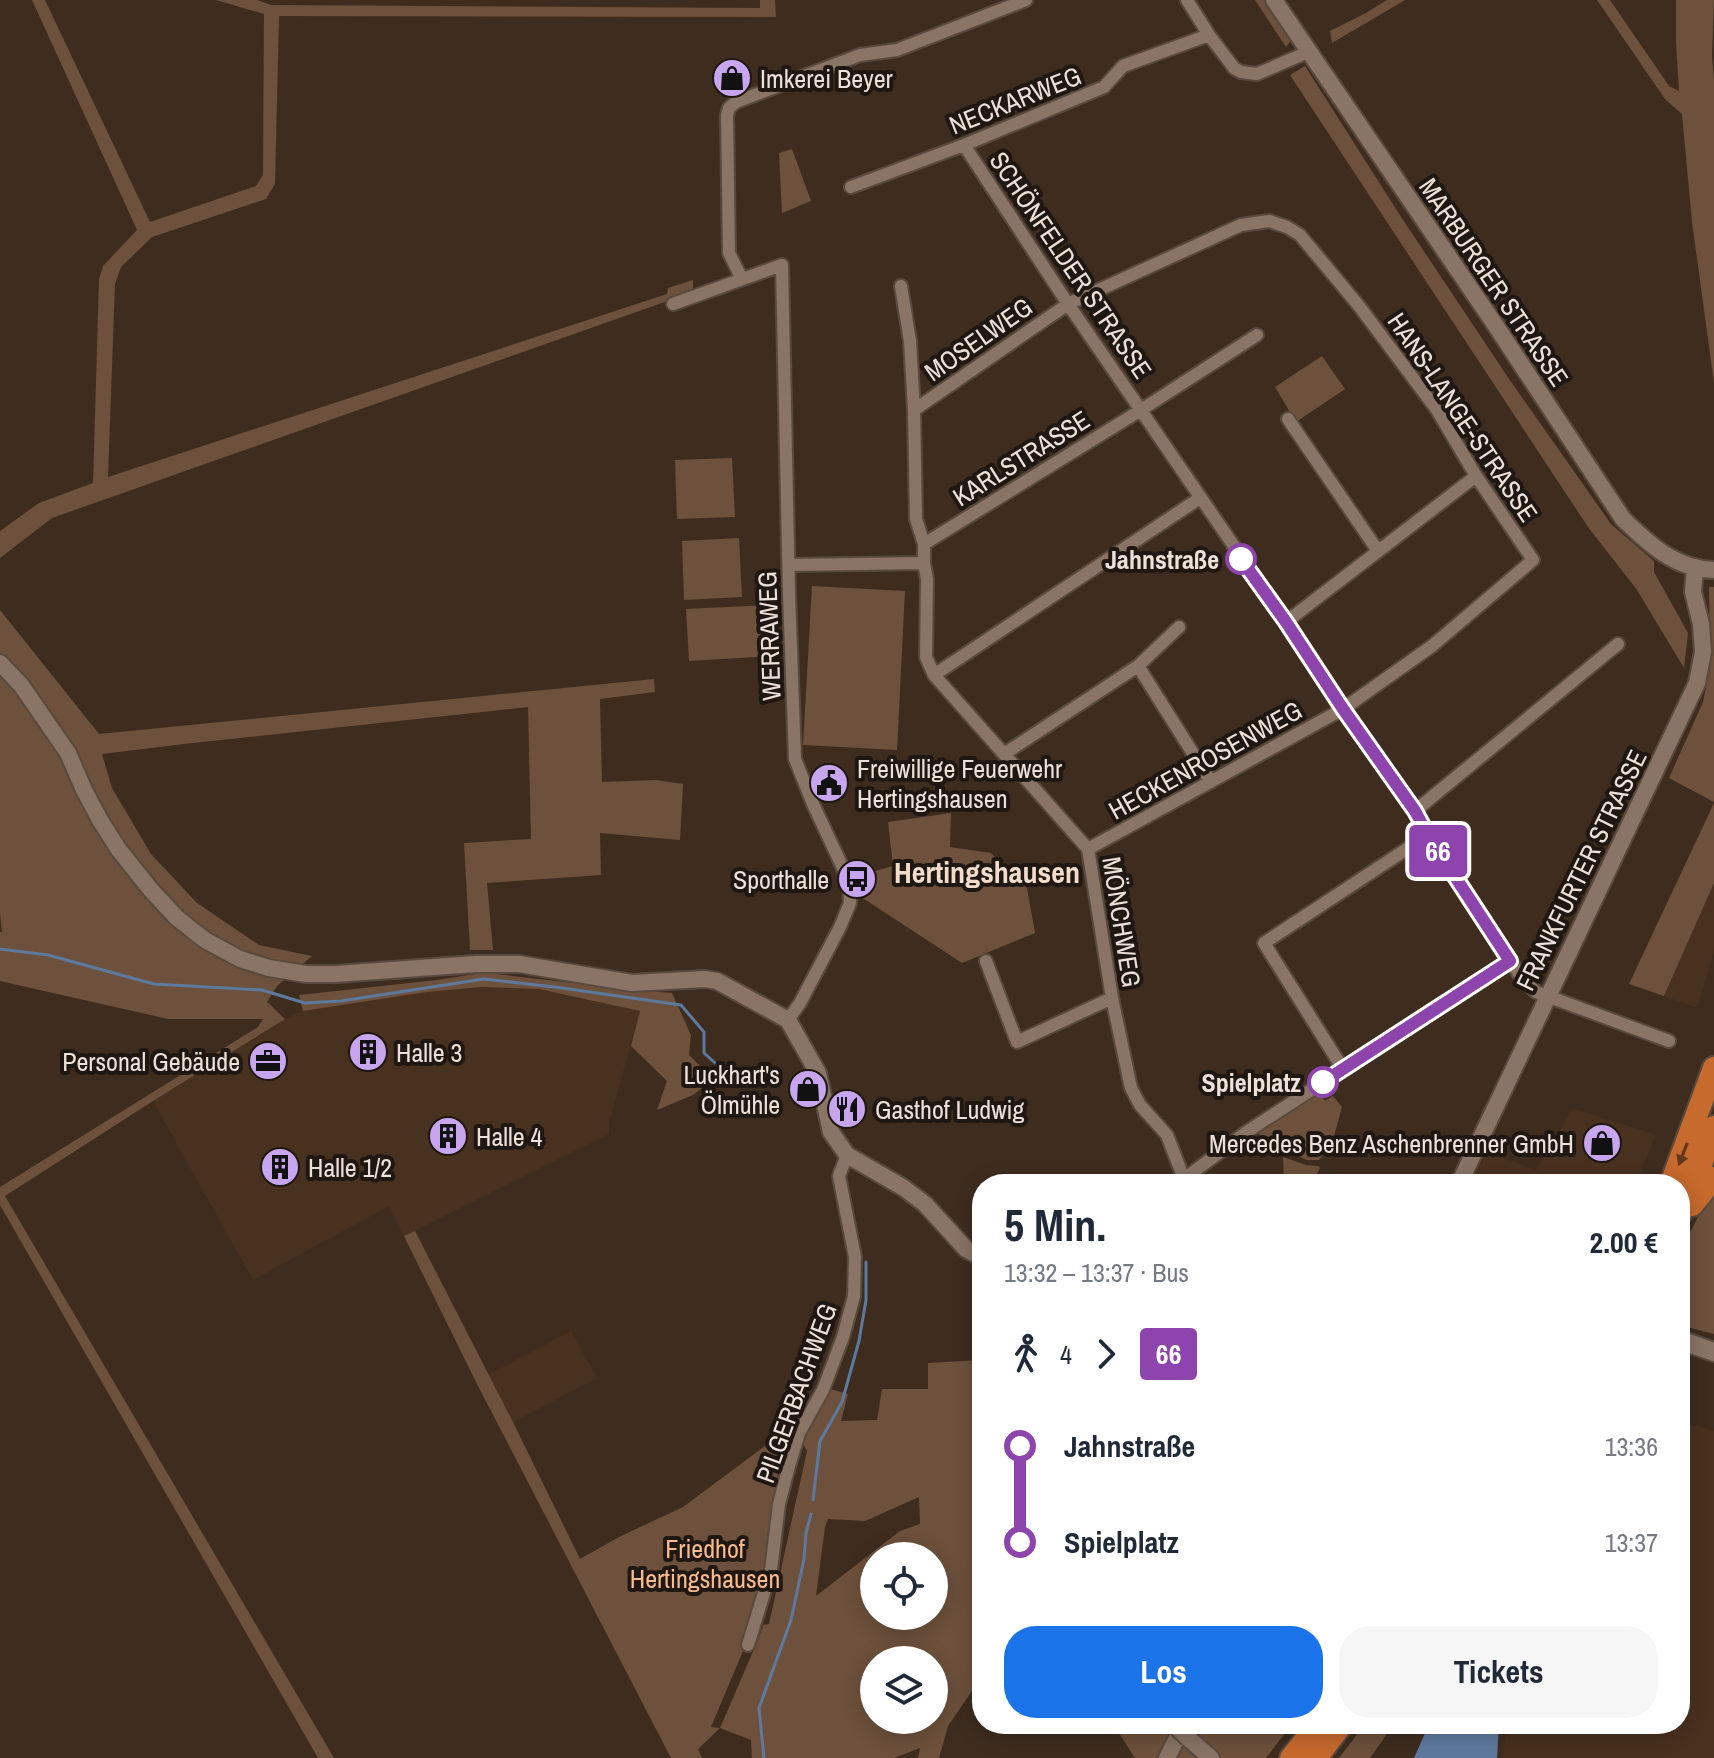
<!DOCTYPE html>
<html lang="de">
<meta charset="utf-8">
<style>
body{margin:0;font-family:"Archivo Narrow",sans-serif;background:#f6f6f7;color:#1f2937;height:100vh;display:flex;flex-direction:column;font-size:30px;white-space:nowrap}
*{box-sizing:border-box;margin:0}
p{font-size:26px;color:#747a83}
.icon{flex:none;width:44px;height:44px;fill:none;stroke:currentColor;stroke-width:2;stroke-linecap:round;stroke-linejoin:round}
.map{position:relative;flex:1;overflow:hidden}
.sheet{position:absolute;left:972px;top:1174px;width:718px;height:560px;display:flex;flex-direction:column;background:#fff;border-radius:32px;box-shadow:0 4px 20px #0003}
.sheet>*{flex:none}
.badge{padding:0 16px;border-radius:6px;font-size:28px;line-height:52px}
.controls{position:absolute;left:860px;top:1542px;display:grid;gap:16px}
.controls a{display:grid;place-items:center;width:88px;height:88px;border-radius:50%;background:#fff;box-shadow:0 4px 20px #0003;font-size:40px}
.map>.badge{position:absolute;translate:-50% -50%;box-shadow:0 0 0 4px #fff}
.legs{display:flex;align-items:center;gap:12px;height:88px;padding:0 32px;font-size:26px}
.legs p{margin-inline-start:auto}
.overview{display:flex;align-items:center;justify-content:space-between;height:136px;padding:0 32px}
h1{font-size:44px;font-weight:800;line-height:60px}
.action{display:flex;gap:16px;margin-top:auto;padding:16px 32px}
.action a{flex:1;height:92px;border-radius:32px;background:#1a73e8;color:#fff;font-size:32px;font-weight:800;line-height:92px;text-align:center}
.action a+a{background:#f6f6f7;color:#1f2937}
ul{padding:0 32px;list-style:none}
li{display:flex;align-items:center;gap:28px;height:96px;font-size:30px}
li i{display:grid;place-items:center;width:12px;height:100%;margin:0 10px;background:currentColor}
li i::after{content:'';width:20px;height:20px;margin:-10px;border:6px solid;border-radius:50%;background:#fff}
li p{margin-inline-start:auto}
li:first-child i{background:linear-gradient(#0000 50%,currentColor 0)}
li:last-child i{background:linear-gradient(currentColor 50%,#0000 0)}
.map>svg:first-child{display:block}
.built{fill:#49311f}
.green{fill:#6d513c;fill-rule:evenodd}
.water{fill:#5d7a9e}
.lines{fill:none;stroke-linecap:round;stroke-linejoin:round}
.stream{stroke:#5d7a9e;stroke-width:3}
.minor-casing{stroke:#594a3e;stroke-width:16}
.tertiary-casing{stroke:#594a3e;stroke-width:20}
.secondary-casing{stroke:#594a3e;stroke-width:22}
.motorway-casing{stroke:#594a3e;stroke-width:26}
.minor{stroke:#897465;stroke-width:12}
.tertiary{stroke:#897465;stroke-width:16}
.secondary{stroke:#897465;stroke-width:18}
.motorway{stroke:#c76a2e;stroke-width:22}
.tertiary-bridge-casing{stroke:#594a3e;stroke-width:20;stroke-linecap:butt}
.tertiary-bridge{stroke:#897465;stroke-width:16}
.oneway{fill:#62381d}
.line-1-casing{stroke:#fff;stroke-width:18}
.line-1{stroke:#8e44ad;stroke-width:12}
.stop-1-dot{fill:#fff;stroke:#8e44ad;stroke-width:4}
.labels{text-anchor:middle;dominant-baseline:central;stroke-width:8;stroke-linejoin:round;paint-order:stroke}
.poi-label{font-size:26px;fill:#ede1d9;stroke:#1f1711;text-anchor:start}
.street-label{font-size:26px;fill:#ede1d9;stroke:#1f1711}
.stop-label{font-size:26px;font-weight:bold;fill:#ede1d9;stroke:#1f1711;text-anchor:end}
.park-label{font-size:26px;fill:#fbbb8c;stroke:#1f1711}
.quarter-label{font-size:30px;font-weight:bold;fill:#f4dccb;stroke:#1f1711}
</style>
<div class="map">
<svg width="1714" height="1758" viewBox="0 0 1714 1758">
<rect width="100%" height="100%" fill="#3e2d1f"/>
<path class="built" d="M 1714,883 L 1714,951 L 1697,1008 L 1664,996 Z
M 482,987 L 539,989 L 640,1011 L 609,1123 L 609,1134 L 404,1236 L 389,1206 L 253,1280 L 153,1101 L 285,1019 L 303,1011 L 427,992 Z
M 1573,1108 L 1656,1135 L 1635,1184 L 1469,1184 L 1485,1151 L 1536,1170 Z
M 571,1331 L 597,1378 L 513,1422 L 488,1375 Z
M 1680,1421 L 1714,1431 L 1714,1758 L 1503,1758 L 1506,1724 L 1680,1724 Z"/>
<path class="green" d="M 32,0 L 45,0 L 150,222 L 256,186 L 263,175 L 264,14 L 216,0 L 257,0 L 271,5 L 760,8 L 760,0 L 775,0 L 776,17 L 279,16 L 275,184 L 266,199 L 152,237 L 121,267 L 115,284 L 108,477 L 667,294 L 668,288 L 693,280 L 693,292 L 52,518 L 0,558 L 0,531 L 39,503 L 93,483 L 99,279 L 103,266 L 137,230 Z
M 1255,0 L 1266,0 L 1292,39 L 1286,47 Z
M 1387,0 L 1405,0 L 1332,43 L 1330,31 L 1366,13 Z
M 1597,0 L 1610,0 L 1669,86 L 1679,91 L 1676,42 L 1676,0 L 1714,0 L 1712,56 L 1714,80 L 1714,383 L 1692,222 L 1682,114 L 1665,99 Z
M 1305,66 L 1403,220 L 1509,379 L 1611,524 L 1654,561 L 1654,572 L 1688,633 L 1684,668 L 1637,590 L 1588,527 L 1290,75 Z
M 792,149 L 811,201 L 782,213 L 779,153 Z
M 1322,356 L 1345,389 L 1296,422 L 1275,387 Z
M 732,458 L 735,517 L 677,519 L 675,460 Z
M 739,538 L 742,597 L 684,600 L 682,541 Z
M 812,586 L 905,591 L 897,750 L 803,745 Z
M 1709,587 L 1714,587 L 1714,802 L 1669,778 L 1703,702 L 1710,668 Z
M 770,605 L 771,656 L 689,661 L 686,609 Z
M 0,610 L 99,734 L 654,679 L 655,692 L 600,699 L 602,782 L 656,780 L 683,784 L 680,840 L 600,833 L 601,875 L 487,883 L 493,950 L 470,950 L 464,843 L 531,839 L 528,707 L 184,744 L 102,754 L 112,788 L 151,854 L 197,903 L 259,945 L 312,956 L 277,986 L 267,1002 L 285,1019 L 153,1101 L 5,1196 L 334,1758 L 318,1758 L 0,1205 L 0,1187 L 258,1027 L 263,1019 L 168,1019 L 0,981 L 0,932 L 2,932 L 0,914 Z
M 1714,803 L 1714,883 L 1664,996 L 1629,984 Z
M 951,813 L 950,847 L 991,853 L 1027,888 L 1035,933 L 962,963 L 861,897 L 861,875 L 893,866 L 888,822 Z
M 475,974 L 496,974 L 635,990 L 672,993 L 691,1035 L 689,1055 L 713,1079 L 693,1095 L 657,1110 L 667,1081 L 631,1046 L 640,1011 L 539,989 L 482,987 L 427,992 L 303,1011 L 299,995 L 437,980 Z
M 1319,1093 L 1325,1101 L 1333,1096 L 1342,1107 L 1331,1147 L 1319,1160 L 1307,1160 L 1264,1143 L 1260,1139 L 1259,1132 Z
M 1283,1157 L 1306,1165 L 1318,1166 L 1320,1168 L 1312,1184 L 1284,1184 Z
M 1714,1190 L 1714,1334 L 1680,1325 L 1680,1252 L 1707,1199 Z
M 415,1231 L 513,1422 L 580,1559 L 621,1536 L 683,1507 L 773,1440 L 781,1451 L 766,1563 L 746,1644 L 711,1727 L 720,1728 L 758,1640 L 763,1625 L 769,1624 L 807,1451 L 802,1442 L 830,1389 L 848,1394 L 841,1421 L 877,1420 L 882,1389 L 928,1389 L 928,1363 L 982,1360 L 982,1676 L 948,1726 L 939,1758 L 918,1758 L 920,1748 L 894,1758 L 752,1758 L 751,1740 L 720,1728 L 698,1749 L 702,1758 L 671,1758 L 477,1384 L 404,1236 ZM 919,1497 L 920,1524 L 900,1531 L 816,1596 L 825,1527 L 828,1519 L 865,1521 ZM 874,1556 L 934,1556 L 934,1616 L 874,1616 ZM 874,1660 L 934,1660 L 934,1720 L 874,1720 Z
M 1113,1724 L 1292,1724 L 1266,1758 L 1135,1758 Z
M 1365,1724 L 1394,1724 L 1370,1758 L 1339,1758 Z"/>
<path class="water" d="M 1429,1724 L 1499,1724 L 1497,1758 L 1414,1758 Z"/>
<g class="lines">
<path class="stream" d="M 0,949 L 48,955 L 154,984 L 262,990 L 305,1003 L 341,1001 L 484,979 L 555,987 L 681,1005 L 704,1032 L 704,1053 L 723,1070
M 813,1500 L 820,1441 L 842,1402 L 859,1341 L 866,1300 L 866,1262
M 764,1758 L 759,1708 L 791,1620 L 804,1559 L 806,1533 L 811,1514"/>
<defs>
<path id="minor" d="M 1187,0 L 1209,35 L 1234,68 L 1241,72 L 1257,74 L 1308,52
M 964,145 L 1068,304 L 1286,622 L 1343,709 L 1415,811 L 1428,835 L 1521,977 L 1536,992 L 1669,1041
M 851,187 L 964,145 L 1104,87 L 1123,66 L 1209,35
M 742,279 L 729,253 L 727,115 L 729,108 L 736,102 L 860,55 L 897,50 L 1026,0
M 901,286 L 910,341 L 914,410 L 916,519 L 924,544 L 924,563 L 927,579 L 926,657 L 934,675 L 1088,849 L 1112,998 L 1131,1088 L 1140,1105 L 1167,1135 L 1184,1179
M 673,304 L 782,265 L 789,594 L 795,759 L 813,804 L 849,881 L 850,903 L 840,927 L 800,1003 L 788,1020
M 914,410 L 1068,304 L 1241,225 L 1269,221 L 1287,227 L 1300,235 L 1359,306 L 1437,410 L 1476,476 L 1533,560 L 1432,646 L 1343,709 L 1088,849
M 1288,419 L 1378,551
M 924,544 L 1141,410 L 1257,335
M 789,565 L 924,563
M 1286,622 L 1476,476
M 1138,666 L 1211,782
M 934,675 L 1200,498
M 1004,754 L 1138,666 L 1179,627
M 1415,811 L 1618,644
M 986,961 L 1017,1042 L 1112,998
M 1343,1069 L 1264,943 L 1428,835
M 1180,1182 L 1248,1131 L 1510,961
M 748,1645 L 771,1570 L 779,1504 L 789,1466 L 799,1433 L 823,1390 L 843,1337 L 854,1296 L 855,1257 L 839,1176 L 847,1155"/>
<path id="tertiary" d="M 1274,0 L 1496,326 L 1623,519 C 1649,544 1675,569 1714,570
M 0,663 L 21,685 L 68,753 L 84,790 L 100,820 L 119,850 L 151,890 L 177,918 L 205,940 L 240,959 L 269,968 L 306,974 L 336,974 L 475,964 L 519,964 L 632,983 L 705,979 L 717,981 L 788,1020 L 818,1073 L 831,1132 L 847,1155 L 904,1188 L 925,1204 L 966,1249 L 975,1254 L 982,1255
M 1459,1184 L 1697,683 L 1703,652 L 1701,624 L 1693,592 L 1695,567
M 1188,1738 L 1211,1758
M 1167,1758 L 1184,1724"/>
<path id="secondary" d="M 1680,1340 L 1714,1352"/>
<path id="motorway" d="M 1671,1184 L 1714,1068
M 1692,1205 L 1714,1178
M 1680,1214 L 1699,1170 L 1714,1127
M 1291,1758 L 1318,1724
M 1316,1758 L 1342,1724"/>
</defs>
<use href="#minor" class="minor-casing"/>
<use href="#tertiary" class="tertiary-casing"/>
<use href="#secondary" class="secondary-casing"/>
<use href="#motorway" class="motorway-casing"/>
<use href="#minor" class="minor"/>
<use href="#tertiary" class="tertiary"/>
<use href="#secondary" class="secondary"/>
<use href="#motorway" class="motorway"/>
<defs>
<path id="tertiary-bridge" d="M 1174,1725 L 1188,1738"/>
</defs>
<use href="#tertiary-bridge" class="tertiary-bridge-casing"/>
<use href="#tertiary-bridge" class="tertiary-bridge"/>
</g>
<defs><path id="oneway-solid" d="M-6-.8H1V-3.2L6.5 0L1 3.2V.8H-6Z" transform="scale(2)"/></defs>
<use class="oneway" href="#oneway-solid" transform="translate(1683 1154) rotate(111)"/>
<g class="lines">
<defs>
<path id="line-1" d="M 1241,559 L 1286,622 L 1343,709 L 1415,811 L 1428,835 L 1510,961 L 1323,1082"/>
</defs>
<use href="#line-1" class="line-1-casing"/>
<use href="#line-1" class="line-1"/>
</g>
<defs>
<symbol id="shop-disc" viewBox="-11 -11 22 22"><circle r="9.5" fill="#c7a6ef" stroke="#1f1711"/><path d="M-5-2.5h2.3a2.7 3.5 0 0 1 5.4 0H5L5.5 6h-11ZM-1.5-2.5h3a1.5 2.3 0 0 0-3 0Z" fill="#111"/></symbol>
<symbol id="civic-disc" viewBox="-11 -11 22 22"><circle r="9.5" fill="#c7a6ef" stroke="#1f1711"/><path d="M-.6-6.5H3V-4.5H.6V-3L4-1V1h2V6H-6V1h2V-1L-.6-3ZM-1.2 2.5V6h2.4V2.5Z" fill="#111"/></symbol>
<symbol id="bus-disc" viewBox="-11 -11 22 22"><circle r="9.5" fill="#c7a6ef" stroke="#1f1711"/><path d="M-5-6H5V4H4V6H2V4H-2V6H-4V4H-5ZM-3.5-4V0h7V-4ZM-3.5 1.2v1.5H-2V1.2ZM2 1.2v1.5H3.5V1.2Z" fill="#111"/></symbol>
<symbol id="building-disc" viewBox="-11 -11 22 22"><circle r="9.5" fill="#c7a6ef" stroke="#1f1711"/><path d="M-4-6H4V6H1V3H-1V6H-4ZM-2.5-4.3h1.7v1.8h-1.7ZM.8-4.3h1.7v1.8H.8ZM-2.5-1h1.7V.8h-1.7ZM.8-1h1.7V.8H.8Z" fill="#111"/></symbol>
<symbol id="office-disc" viewBox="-11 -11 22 22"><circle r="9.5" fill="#c7a6ef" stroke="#1f1711"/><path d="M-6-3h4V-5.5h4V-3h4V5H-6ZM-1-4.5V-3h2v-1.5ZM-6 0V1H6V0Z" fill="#111"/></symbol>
<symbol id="restaurant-disc" viewBox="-11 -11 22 22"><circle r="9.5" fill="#c7a6ef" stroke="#1f1711"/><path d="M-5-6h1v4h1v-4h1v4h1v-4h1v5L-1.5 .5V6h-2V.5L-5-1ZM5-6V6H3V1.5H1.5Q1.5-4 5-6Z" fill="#111"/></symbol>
</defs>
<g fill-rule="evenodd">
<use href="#shop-disc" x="710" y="56" width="44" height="44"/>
<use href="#civic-disc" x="807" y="761" width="44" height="44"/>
<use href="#bus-disc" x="835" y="857" width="44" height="44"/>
<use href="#building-disc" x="346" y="1030" width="44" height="44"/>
<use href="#office-disc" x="246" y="1039" width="44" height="44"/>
<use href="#shop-disc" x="786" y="1067" width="44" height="44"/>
<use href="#restaurant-disc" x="825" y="1087" width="44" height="44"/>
<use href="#building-disc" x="426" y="1114" width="44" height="44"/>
<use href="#shop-disc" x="1580" y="1121" width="44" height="44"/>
<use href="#building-disc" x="258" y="1145" width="44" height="44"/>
</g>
<g class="stop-1-dot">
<circle cx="1241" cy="559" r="14"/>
<circle cx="1323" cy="1082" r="14"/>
</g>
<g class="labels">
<g class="poi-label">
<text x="760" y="78">Imkerei Beyer</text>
<text x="857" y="768">Freiwillige Feuerwehr<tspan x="857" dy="30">Hertingshausen</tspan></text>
<text x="829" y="879" text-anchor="end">Sporthalle</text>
<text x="396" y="1052">Halle 3</text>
<text x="240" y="1061" text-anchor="end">Personal Gebäude</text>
<text x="780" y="1074" text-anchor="end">Luckhart's<tspan x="780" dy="30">Ölmühle</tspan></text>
<text x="875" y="1109">Gasthof Ludwig</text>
<text x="476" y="1136">Halle 4</text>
<text x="1574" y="1143" text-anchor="end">Mercedes Benz Aschenbrenner GmbH</text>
<text x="308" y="1167">Halle 1/2</text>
</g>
<g class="street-label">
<text transform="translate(1015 100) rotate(-22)">NECKARWEG</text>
<text transform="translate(1071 265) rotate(56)">SCHÖNFELDER STRASSE</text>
<text transform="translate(1494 282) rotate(56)">MARBURGER STRASSE</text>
<text transform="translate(978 339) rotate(-35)">MOSELWEG</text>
<text transform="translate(1463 417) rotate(56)">HANS-LANGE-STRASSE</text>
<text transform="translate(1021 458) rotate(-32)">KARLSTRASSE</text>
<text transform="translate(769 636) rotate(-92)">WERRAWEG</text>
<text transform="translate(1205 760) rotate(-29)">HECKENROSENWEG</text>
<text transform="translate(1581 870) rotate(-64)">FRANKFURTER STRASSE</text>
<text transform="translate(1122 922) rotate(81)">MÖNCHWEG</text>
<text transform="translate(796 1393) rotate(-70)">PILGERBACHWEG</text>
</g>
<g class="stop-label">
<text x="1219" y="559">Jahnstraße</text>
<text x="1301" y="1082">Spielplatz</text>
</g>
<g class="park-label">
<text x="705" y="1548">Friedhof<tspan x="705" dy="30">Hertingshausen</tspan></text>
</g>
<g class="quarter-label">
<text x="987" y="872">Hertingshausen</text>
</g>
</g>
</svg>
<div class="controls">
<a><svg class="icon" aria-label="locate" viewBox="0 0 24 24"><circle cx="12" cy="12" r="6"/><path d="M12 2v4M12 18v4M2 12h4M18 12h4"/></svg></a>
<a><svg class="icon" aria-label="layers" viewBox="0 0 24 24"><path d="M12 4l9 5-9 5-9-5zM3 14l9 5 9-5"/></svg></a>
</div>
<b class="badge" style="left:1438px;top:851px;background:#8e44ad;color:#fff">66</b>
<section class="sheet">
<div class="overview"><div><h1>5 Min.</h1><p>13:32 – 13:37 · Bus</p></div><b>2.00 €</b></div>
<div class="legs"><svg class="icon" aria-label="walk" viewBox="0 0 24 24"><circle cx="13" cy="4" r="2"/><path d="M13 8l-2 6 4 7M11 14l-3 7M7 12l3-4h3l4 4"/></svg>4<svg class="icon" aria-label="forward" viewBox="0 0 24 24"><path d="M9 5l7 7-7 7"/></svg><b class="badge" style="background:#8e44ad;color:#fff">66</b></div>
<ul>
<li><i style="color:#8e44ad"></i><b>Jahnstraße</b><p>13:36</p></li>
<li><i style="color:#8e44ad"></i><b>Spielplatz</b><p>13:37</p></li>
</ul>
<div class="action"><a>Los</a><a>Tickets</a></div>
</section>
</div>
